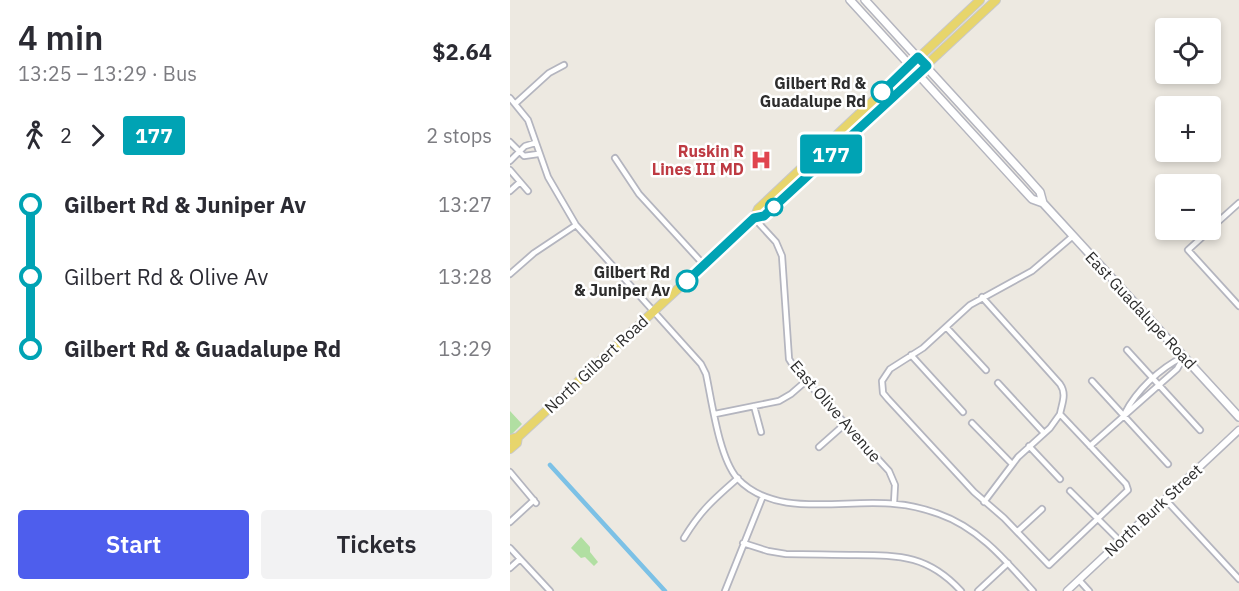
<!DOCTYPE html>
<meta charset="utf-8">
<style>
body{margin:0;font-family:"IBM Plex Sans",sans-serif;background:#f2f2f3;color:#2b2b33;height:100vh;display:flex;flex-direction:column;font-size:22px;white-space:nowrap}
*{box-sizing:border-box;margin:0}
p{font-size:20px;color:#7c7c81}
.icon{flex:none;width:33px;height:33px;fill:none;stroke:currentColor;stroke-width:2;stroke-linecap:round;stroke-linejoin:round}
.map{position:relative;flex:1;overflow:hidden}
.side{display:flex;flex-direction:column;background:#fff;width:510px}
.side>*{flex:none}
.badge{padding:0 12px;border-radius:4px;font-size:21px;line-height:39px}
.controls{position:absolute;left:645px;top:18px;display:grid;gap:12px}
.controls a{display:grid;place-items:center;width:66px;height:66px;border-radius:6px;background:#fff;box-shadow:0 3px 9px #0003;font-size:30px}
.map>.badge{position:absolute;translate:-50% -50%;box-shadow:0 0 0 3px #fff}
.legs{display:flex;align-items:center;gap:9px;height:66px;padding:0 18px;font-size:20px}
.legs p{margin-inline-start:auto}
.head{display:flex;align-items:center;justify-content:space-between;height:102px;padding:0 18px}
h1{font-size:33px;font-weight:600;line-height:45px}
.action{display:flex;gap:12px;margin-top:auto;padding:12px 18px}
.action a{flex:1;height:69px;border-radius:6px;background:#4e5eed;color:#fff;font-size:24px;font-weight:600;line-height:69px;text-align:center}
.action a+a{background:#f2f2f3;color:#2b2b33}
ul{padding:0 18px;list-style:none}
li{display:flex;align-items:center;gap:21px;height:72px;font-size:22px}
li i{display:grid;place-items:center;width:9px;height:100%;margin:0 8px;background:currentColor}
li i::after{content:'';width:15px;height:15px;margin:-8px;border:4px solid;border-radius:50%;background:#fff}
li p{margin-inline-start:auto}
li:first-child i{background:linear-gradient(#0000 50%,currentColor 0)}
li:last-child i{background:linear-gradient(currentColor 50%,#0000 0)}
main{display:flex;flex:1;min-height:0}
.map>svg:first-child{display:block}
.green{fill:#b1dfa2}
.lines{fill:none;stroke-linecap:round;stroke-linejoin:round}
.canal{stroke:#7cc1e6;stroke-width:4.5}
.minor-casing{stroke:#b4b5bf;stroke-width:8}
.tertiary-casing{stroke:#b4b5bf;stroke-width:9}
.secondary-casing{stroke:#b4b5bf;stroke-width:10}
.primary-casing{stroke:#c8c8c8;stroke-width:10}
.minor{stroke:#fff;stroke-width:4.5}
.tertiary{stroke:#fff;stroke-width:6}
.secondary{stroke:#fff;stroke-width:7}
.primary{stroke:#e7d56c;stroke-width:8}
.line-1-casing{stroke:#fff;stroke-width:14}
.line-1{stroke:#00a3b4;stroke-width:9}
.stop-1-dot{fill:#fff;stroke:#00a3b4;stroke-width:3}
.labels{text-anchor:middle;dominant-baseline:central;stroke-width:5;stroke-linejoin:round;paint-order:stroke}
.stop-label{font-size:16px;font-weight:bold;fill:#2d2d2d;stroke:#fff;text-anchor:end}
.health-label{font-size:16px;font-weight:bold;fill:#be3a42;stroke:#fff;text-anchor:end}
.street-label{font-size:16px;fill:#2d2d2d;stroke:#fff}
</style>
<main>
<section class="side">
<div class="head"><div><h1>4 min</h1><p>13:25 – 13:29 · Bus</p></div><b>$2.64</b></div>
<div class="legs"><svg class="icon" aria-label="walk" viewBox="0 0 24 24"><circle cx="13" cy="4" r="2"/><path d="M13 8l-2 6 4 7M11 14l-3 7M7 12l3-4h3l4 4"/></svg>2<svg class="icon" aria-label="forward" viewBox="0 0 24 24"><path d="M9 5l7 7-7 7"/></svg><b class="badge" style="background:#00a3b4;color:#fff">177</b><p>2 stops</p></div>
<ul>
<li><i style="color:#00a3b4"></i><b>Gilbert Rd &amp; Juniper Av</b><p>13:27</p></li>
<li><i style="color:#00a3b4"></i><span>Gilbert Rd &amp; Olive Av</span><p>13:28</p></li>
<li><i style="color:#00a3b4"></i><b>Gilbert Rd &amp; Guadalupe Rd</b><p>13:29</p></li>
</ul>
<div class="action"><a>Start</a><a>Tickets</a></div>
</section>
<div class="map">
<svg width="729" height="591" viewBox="0 0 729 591">
<rect width="100%" height="100%" fill="#ede9e1"/>
<path class="green" d="M 0,411 L 12,424 L 0,436 Z
M 71,537 L 80,547 L 80,552 L 88,562 L 84,566 L 75,557 L 71,558 L 61,548 Z"/>
<g class="lines">
<path class="canal" d="M 40,465 L 155,591"/>
<defs>
<path id="minor" d="M 0,98 L 18,120 L 38,177 L 66,225 L 191,364 L 196,374 C 202,402 209,457 227,478 C 266,520 335,498 385,504 C 400,505 415,509 429,514 C 469,528 496,561 523,591
M 6,103 L 39,73 L 54,65
M 0,142 L 14,156 L 28,154
M 105,158 L 129,194 L 194,265
M 0,161 L 15,146 L 25,143
M 0,170 L 18,191
M 0,191 L 10,182
M 244,218 L 266,242 L 272,256 L 279,359 L 286,370 L 379,471 L 385,485 L 384,503
M 700,229 L 729,203
M 678,250 L 729,306
M 678,250 L 700,230
M 0,274 L 24,253 L 66,225
M 472,297 L 550,384 C 557,394 552,403 550,414 L 616,484 L 618,490 L 539,565 L 494,518 L 464,492 L 378,399 L 373,393 L 372,381 L 380,369 L 413,348 L 460,305 L 522,271 L 563,236
M 436,327 L 476,370
M 617,350 L 690,430
M 401,355 L 453,412
M 582,381 L 658,464
M 488,383 L 534,433
M 244,406 L 251,432
M 615,413 C 626,391 650,368 673,357
M 205,414 L 269,401 L 281,394 L 296,381
M 462,423 L 502,464
M 519,446 L 550,479
M 580,446 L 667,369 L 674,357
M 309,447 L 335,424
M 0,472 L 26,503
M 560,491 L 610,541
M 655,499 L 729,579
M 474,502 L 508,457 L 540,428 L 550,414
M 0,522 L 24,500
M 508,531 L 532,509
M 174,538 C 191,510 204,499 228,478
M 233,543 L 258,551 L 276,554 C 300,554 323,555 346,555 C 391,555 419,556 451,591
M 0,548 L 40,591
M 0,568 L 10,559
M 569,580 L 579,591
M 215,591 L 253,496
M 468,591 L 498,563"/>
<path id="tertiary" d="M 557,591 L 729,430"/>
<path id="secondary" d="M 340,0 L 522,199 L 533,203 L 729,417
M 355,0 L 514,174 L 530,192 L 533,203"/>
<path id="primary" d="M 244,218 L 254,216 L 486,0
M 0,439 L 8,437
M 0,449 L 7,443 L 8,437 L 239,223 L 244,218 L 248,209 L 470,0"/>
</defs>
<use href="#minor" class="minor-casing"/>
<use href="#tertiary" class="tertiary-casing"/>
<use href="#secondary" class="secondary-casing"/>
<use href="#primary" class="primary-casing"/>
<use href="#minor" class="minor"/>
<use href="#tertiary" class="tertiary"/>
<use href="#secondary" class="secondary"/>
<use href="#primary" class="primary"/>
</g>
<g class="lines">
<defs>
<path id="line-1" d="M 177,281 L 244,218 L 254,216 L 417,66 L 408,57 L 372,92"/>
</defs>
<use href="#line-1" class="line-1-casing"/>
<use href="#line-1" class="line-1"/>
</g>
<defs>
<symbol id="hospital-bare" viewBox="-9 -9 18 18"><path d="M-5-5h3v3.5h4V-5h3V5h-3V1.5h-4V5h-3Z" fill="#e0444e" stroke="#fff" stroke-width="2.5" paint-order="stroke"/></symbol>
</defs>
<g fill-rule="evenodd">
<use href="#hospital-bare" x="236" y="145" width="30" height="30"/>
</g>
<g class="stop-1-dot">
<circle cx="372" cy="92" r="10"/>
<circle cx="264" cy="207" r="8"/>
<circle cx="177" cy="281" r="10"/>
</g>
<g class="labels">
<g class="stop-label">
<text x="356" y="83">Gilbert Rd &amp;<tspan x="356" dy="18">Guadalupe Rd</tspan></text>
<text x="160" y="272">Gilbert Rd<tspan x="160" dy="18">&amp; Juniper Av</tspan></text>
</g>
<g class="health-label">
<text x="234" y="151">Ruskin R<tspan x="234" dy="18">Lines III MD</tspan></text>
</g>
<g class="street-label">
<text transform="translate(631 310) rotate(47)">East Guadalupe Road</text>
<text transform="translate(86 364) rotate(-43)">North Gilbert Road</text>
<text transform="translate(326 411) rotate(49)">East Olive Avenue</text>
<text transform="translate(643 510) rotate(-43)">North Burk Street</text>
</g>
</g>
</svg>
<div class="controls">
<a><svg class="icon" aria-label="locate" viewBox="0 0 24 24"><circle cx="12" cy="12" r="6"/><path d="M12 2v4M12 18v4M2 12h4M18 12h4"/></svg></a>
<a>+</a>
<a>−</a>
</div>
<b class="badge" style="left:321px;top:154px;background:#00a3b4;color:#fff">177</b>
</div>
</main>
